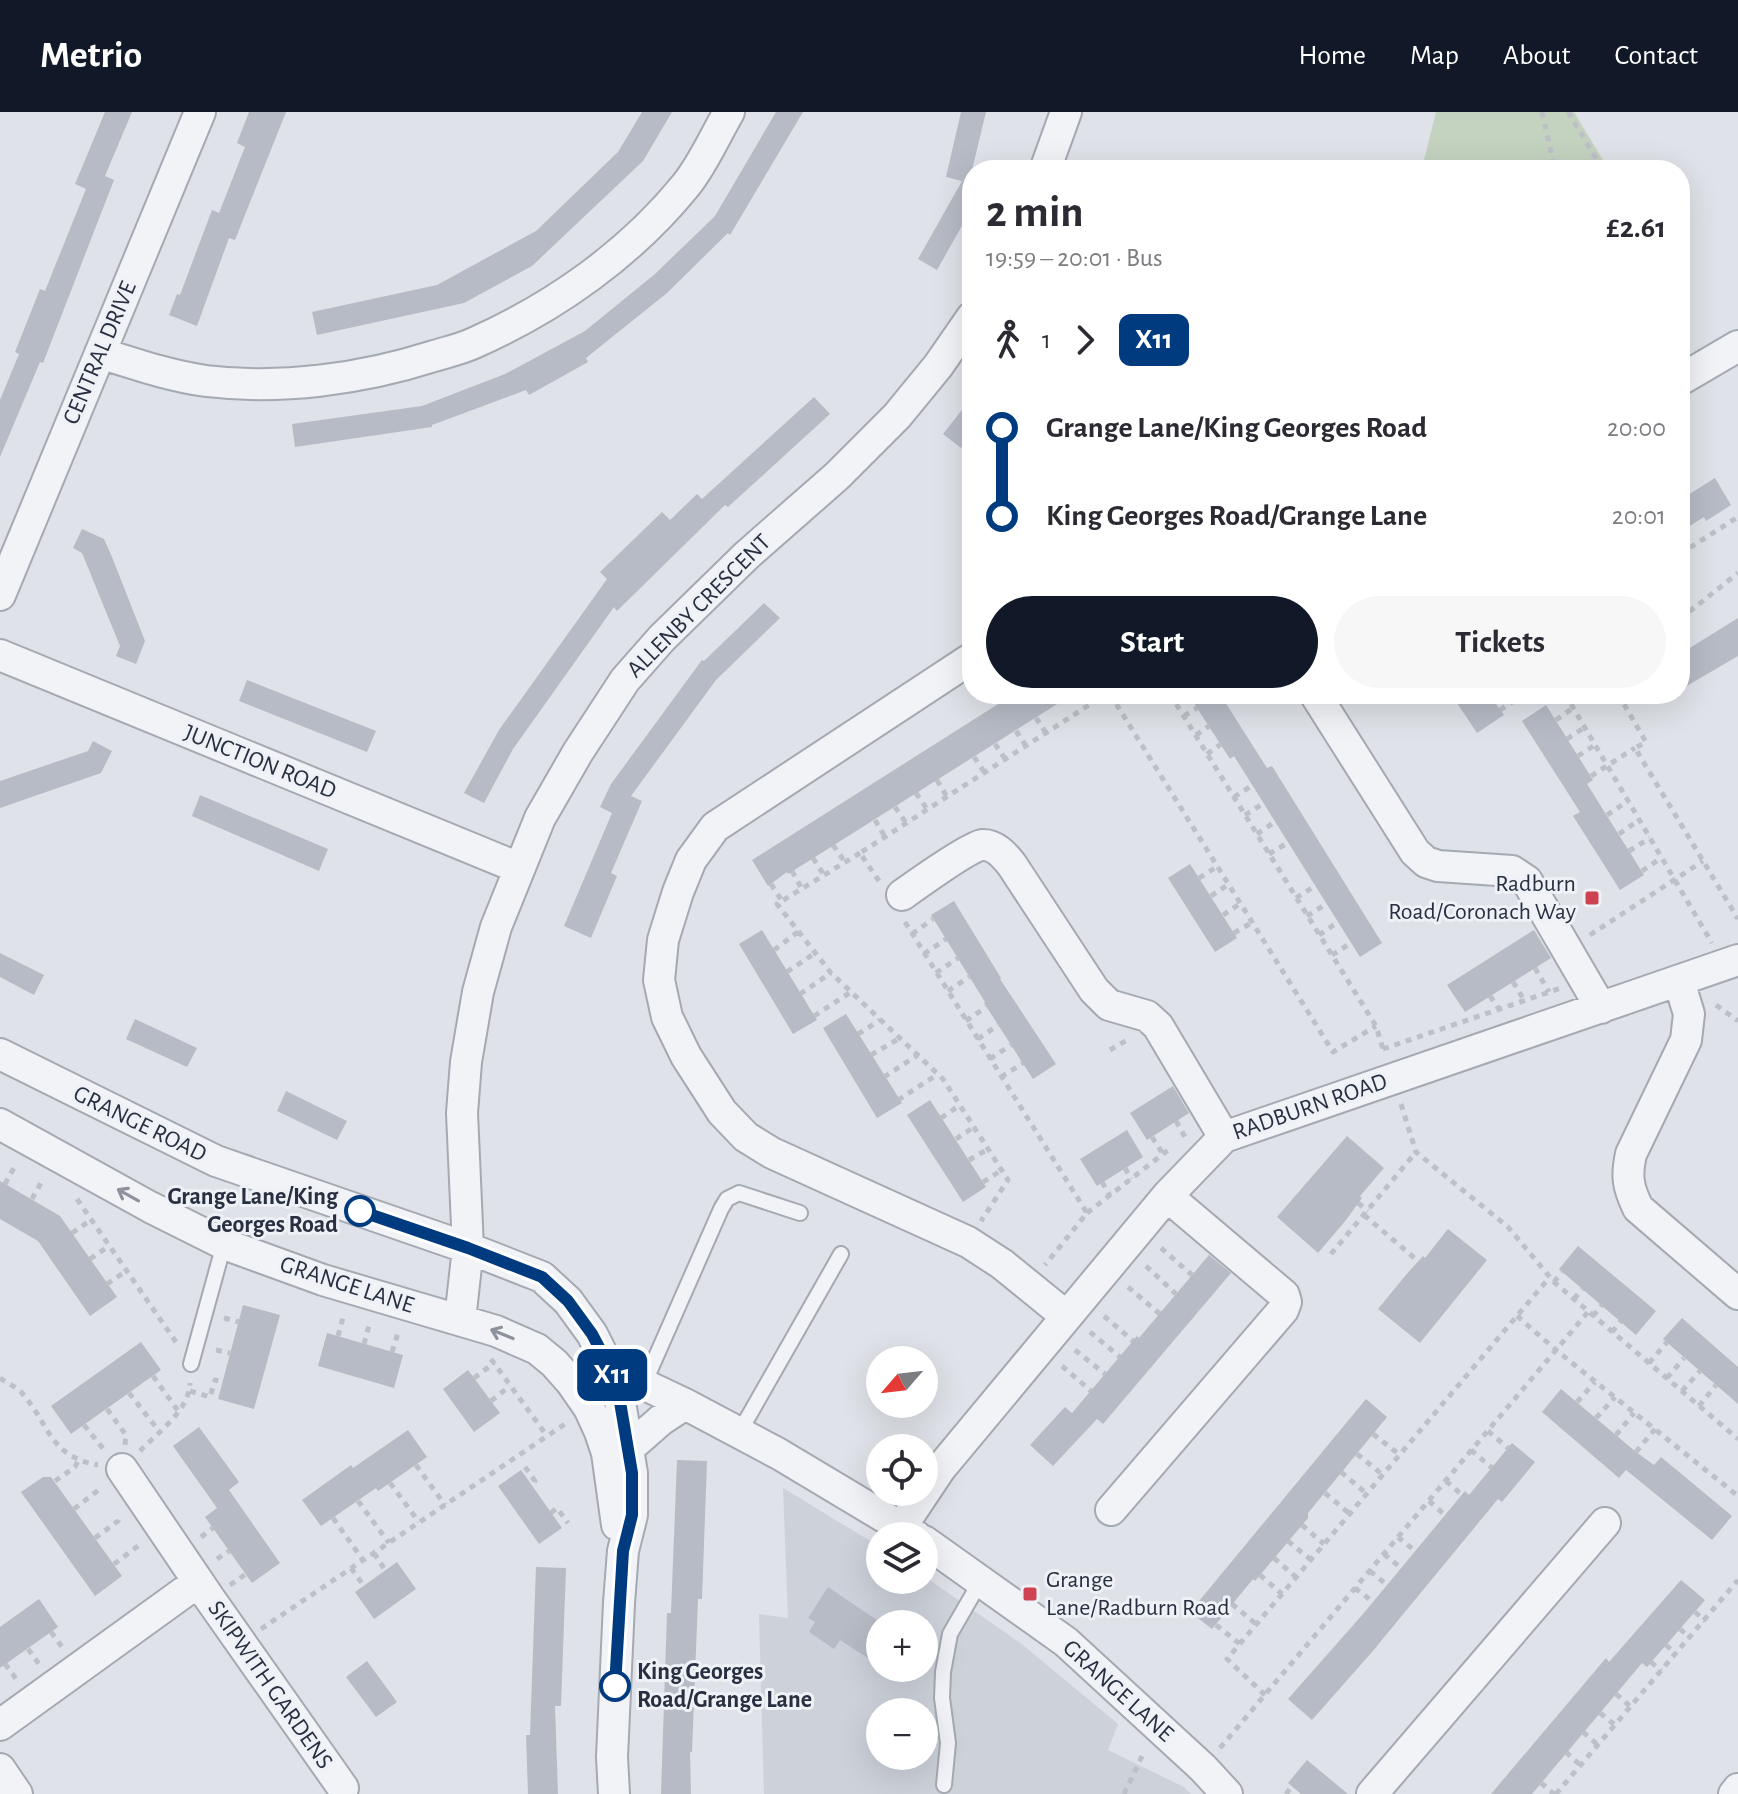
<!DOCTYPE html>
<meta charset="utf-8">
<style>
body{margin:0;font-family:"Alegreya Sans",sans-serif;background:#f7f7f7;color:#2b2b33;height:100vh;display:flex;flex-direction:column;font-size:30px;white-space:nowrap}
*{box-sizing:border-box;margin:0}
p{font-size:26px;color:#7c7c81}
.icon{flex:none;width:44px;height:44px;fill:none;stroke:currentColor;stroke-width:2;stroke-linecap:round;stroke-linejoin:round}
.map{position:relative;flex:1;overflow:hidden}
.side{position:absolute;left:962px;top:48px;width:728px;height:544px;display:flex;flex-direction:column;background:#fff;border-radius:32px;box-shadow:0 8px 32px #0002}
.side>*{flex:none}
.badge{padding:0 16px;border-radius:12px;font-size:28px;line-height:52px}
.needle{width:52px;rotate:242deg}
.buttons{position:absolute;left:866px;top:1234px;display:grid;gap:16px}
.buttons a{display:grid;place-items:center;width:72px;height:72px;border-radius:50%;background:#fff;box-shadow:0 8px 32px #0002;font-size:40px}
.map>.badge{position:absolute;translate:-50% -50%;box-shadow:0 0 0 4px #fff}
.legs{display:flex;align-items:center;gap:12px;height:88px;padding:0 24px;font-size:26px}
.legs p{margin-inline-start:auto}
.summary{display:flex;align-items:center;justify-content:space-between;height:136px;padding:0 24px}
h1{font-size:44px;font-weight:700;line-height:60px}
.primary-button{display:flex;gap:16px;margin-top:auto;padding:16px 24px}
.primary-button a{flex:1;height:92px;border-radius:48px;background:#111827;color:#fff;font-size:32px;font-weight:700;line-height:92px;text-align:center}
.primary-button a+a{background:#f7f7f7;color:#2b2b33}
ul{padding:0 24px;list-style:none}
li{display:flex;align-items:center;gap:28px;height:88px;font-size:30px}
li i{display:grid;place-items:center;width:12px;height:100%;margin:0 10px;background:currentColor}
li i::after{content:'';width:20px;height:20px;margin:-10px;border:6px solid;border-radius:50%;background:#fff}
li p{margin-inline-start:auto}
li:first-child i{background:linear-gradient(#0000 50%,currentColor 0)}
li:last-child i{background:linear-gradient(currentColor 50%,#0000 0)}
header{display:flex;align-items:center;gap:48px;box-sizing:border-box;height:112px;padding:0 40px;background:#111827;color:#fff}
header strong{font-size:38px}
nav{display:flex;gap:44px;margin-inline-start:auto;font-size:28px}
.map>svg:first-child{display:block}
.built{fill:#cdd1da;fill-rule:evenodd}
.green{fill:#c4d2c0}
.building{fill:#b6bbc5}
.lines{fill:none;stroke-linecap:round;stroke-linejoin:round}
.lane-casing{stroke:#a4a9b2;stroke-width:18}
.street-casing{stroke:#a4a9b2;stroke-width:34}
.path{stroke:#bdc0c7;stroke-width:5;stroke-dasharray:6 6;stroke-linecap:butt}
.lane{stroke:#f2f3f7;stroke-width:14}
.street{stroke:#f2f3f7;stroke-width:30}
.oneway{stroke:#8d919c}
.line-1-casing{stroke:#fff;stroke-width:18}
.line-1{stroke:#003b80;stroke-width:12}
.poi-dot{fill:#cf4251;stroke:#eef1f6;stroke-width:3}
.stop-1-dot{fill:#fff;stroke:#003b80;stroke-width:4}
.labels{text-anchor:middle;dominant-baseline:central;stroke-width:6;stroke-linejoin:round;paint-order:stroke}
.street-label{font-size:24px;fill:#282f40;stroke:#eef1f6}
.poi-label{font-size:24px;fill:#282f40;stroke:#eef1f6;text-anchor:end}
.stop-label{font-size:24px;font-weight:bold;fill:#282f40;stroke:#eef1f6;text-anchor:end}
</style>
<header>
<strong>Metrio</strong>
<nav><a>Home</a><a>Map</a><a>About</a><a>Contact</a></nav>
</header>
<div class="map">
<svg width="1738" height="1682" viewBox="0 0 1738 1682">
<rect width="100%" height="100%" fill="#dfe2e8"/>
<path class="built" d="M 783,1376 L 880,1435 L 880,1468 L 924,1468 L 924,1464 L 1023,1533 L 1118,1612 L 1108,1638 L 1184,1675 L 1191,1682 L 764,1682 L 759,1502 L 788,1506 ZM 880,1512 L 924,1512 L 924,1556 L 880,1556 ZM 880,1600 L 924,1600 L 924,1644 L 880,1644 Z"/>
<path class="green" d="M 1436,0 L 1574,0 L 1609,58 L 1454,58 L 1424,48 Z"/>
<path class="building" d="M 105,0 L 132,0 L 105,64 L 114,68 L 43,251 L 40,250 L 0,345 L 0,288 L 19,242 L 15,240 L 40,177 L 45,179 L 86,77 L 75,72 Z
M 249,0 L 286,0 L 235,128 L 229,126 L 197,214 L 169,203 L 177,182 L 180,183 L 212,98 L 219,101 L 245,35 L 237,31 Z
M 642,0 L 672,0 L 643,49 L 532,154 L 464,191 L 317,223 L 312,200 L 437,173 L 536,119 L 618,40 Z
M 776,0 L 803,0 L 730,123 L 728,121 L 667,181 L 586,246 L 588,250 L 529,283 L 526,278 L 432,313 L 432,315 L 295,335 L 292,312 L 422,294 L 505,262 L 585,219 L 655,162 L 715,104 Z
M 961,0 L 986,0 L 972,58 L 972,96 L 937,158 L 918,147 L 962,69 L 946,65 Z
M 814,285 L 830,302 L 728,395 L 725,393 L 617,499 L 614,495 L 513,637 L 484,691 L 464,681 L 499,618 L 607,467 L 600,460 L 662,400 L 670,408 L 697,382 L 702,387 Z
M 972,285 L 972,321 L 961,336 L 943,322 Z
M 1715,366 L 1731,393 L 1706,409 L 1704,405 L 1680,420 L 1680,388 Z
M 82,417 L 104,427 L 112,445 L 145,529 L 136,552 L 116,544 L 120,534 L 82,441 L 73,436 Z
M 764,491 L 780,506 L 716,568 L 631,684 L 642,689 L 611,761 L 617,764 L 591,826 L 564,814 L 612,701 L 600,695 L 611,672 L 702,548 L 704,549 Z
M 1738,506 L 1738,544 L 1680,578 L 1680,542 Z
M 247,568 L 376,619 L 367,640 L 239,589 Z
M 1014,582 L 1073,582 L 804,752 L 788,762 L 787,760 L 768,774 L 752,748 Z
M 1188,582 L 1220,582 L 1267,656 L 1272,654 L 1382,831 L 1360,845 L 1234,644 L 1230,647 Z
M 1451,582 L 1489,582 L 1504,603 L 1477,621 Z
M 1546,593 L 1593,668 L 1587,672 L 1644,763 L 1620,778 L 1573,704 L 1580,700 L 1522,609 Z
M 93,629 L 112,639 L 101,661 L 0,696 L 0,669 L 88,639 Z
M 200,683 L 328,737 L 319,759 L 192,704 Z
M 1190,752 L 1237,826 L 1215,840 L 1168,766 Z
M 954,789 L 1001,866 L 1000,867 L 1056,952 L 1033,967 L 984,891 L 985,890 L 931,803 Z
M 762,818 L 817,908 L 793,922 L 739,832 Z
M 1534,818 L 1551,846 L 1465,900 L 1447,873 Z
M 0,841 L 44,863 L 34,883 L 0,865 Z
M 846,902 L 902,991 L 877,1006 L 823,916 Z
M 135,907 L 197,936 L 187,955 L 126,927 Z
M 1173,974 L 1189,1001 L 1147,1028 L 1130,1001 Z
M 286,979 L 347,1009 L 337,1028 L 277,999 Z
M 930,988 L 986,1075 L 963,1090 L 907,1003 Z
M 1127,1018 L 1143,1045 L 1097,1074 L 1080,1047 Z
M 1347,1024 L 1384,1056 L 1360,1084 L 1362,1086 L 1346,1108 L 1318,1141 L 1277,1105 Z
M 0,1069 L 60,1104 L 117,1185 L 90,1204 L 38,1129 L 0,1107 Z
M 1448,1117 L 1487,1148 L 1420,1231 L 1378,1197 L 1405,1164 L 1423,1144 L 1425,1146 Z
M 1578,1134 L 1656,1199 L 1636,1223 L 1559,1157 Z
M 1209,1143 L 1231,1161 L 1103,1312 L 1097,1307 L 1053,1354 L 1030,1333 L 1065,1295 L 1072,1301 L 1137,1224 L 1139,1226 Z
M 243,1193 L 280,1203 L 254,1297 L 218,1287 Z
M 1682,1206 L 1738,1255 L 1738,1292 L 1663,1227 Z
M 327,1221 L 403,1243 L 394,1276 L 318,1254 Z
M 141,1230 L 161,1258 L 71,1322 L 51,1294 Z
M 468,1258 L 500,1301 L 474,1320 L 443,1277 Z
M 1561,1277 L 1636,1340 L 1654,1353 L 1661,1345 L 1732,1404 L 1712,1428 L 1626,1358 L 1619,1366 L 1542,1300 Z
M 1366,1287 L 1387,1305 L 1308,1401 L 1308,1406 L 1255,1469 L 1253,1467 L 1212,1517 L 1190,1500 Z
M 199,1315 L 239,1370 L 229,1378 L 280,1451 L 252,1471 L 205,1405 L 217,1396 L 173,1334 Z
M 408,1318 L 427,1345 L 378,1379 L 376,1376 L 321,1414 L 302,1388 L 351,1353 L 353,1356 Z
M 1512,1331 L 1535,1350 L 1502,1390 L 1498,1387 L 1372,1540 L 1312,1608 L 1288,1587 L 1363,1502 L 1465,1379 L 1469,1383 Z
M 677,1348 L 707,1349 L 702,1487 L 698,1487 L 692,1640 L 690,1640 L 691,1682 L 661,1682 L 667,1501 L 671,1501 Z
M 521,1358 L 562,1416 L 539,1432 L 498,1374 Z
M 43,1365 L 51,1365 L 122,1464 L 95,1484 L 21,1380 Z
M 397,1450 L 416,1477 L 374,1507 L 355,1480 Z
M 536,1455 L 566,1456 L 561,1594 L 555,1594 L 558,1682 L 528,1682 L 526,1623 L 530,1623 Z
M 1681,1468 L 1705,1488 L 1647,1555 L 1642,1551 L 1532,1682 L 1491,1682 L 1606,1546 L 1609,1550 Z
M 828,1475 L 880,1510 L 880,1554 L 840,1528 L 834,1537 L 809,1520 L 815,1510 L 808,1506 Z
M 39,1487 L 58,1515 L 0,1556 L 0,1515 Z
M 367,1549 L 397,1590 L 376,1605 L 346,1565 Z
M 1307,1648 L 1348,1682 L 1301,1682 L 1288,1671 Z"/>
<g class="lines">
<defs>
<path id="lane" d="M 191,1252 L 224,1132
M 644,1272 L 721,1097 L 727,1087 L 739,1081 L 800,1101
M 739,1321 L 841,1142
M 944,1673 L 948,1631 L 942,1586 L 943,1560 L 950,1522 L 980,1470"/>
<path id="street" d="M 1045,58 L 1066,0
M 100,241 C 135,252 170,264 206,269 C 281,278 362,267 434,244 C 447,240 461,237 474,231 C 555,195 630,142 686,73 C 703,52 715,24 729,0
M 1680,268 L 1738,234
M 0,483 L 200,0
M 0,543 L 519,756
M 972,546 L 715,715 L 691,748 L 678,780 L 663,828 L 659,868 L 667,905 L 686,944 L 722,1000 L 746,1025 L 772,1041 L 968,1130 L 1002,1152 L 1066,1204
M 1315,582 L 1415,740 L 1426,750 L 1438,754 L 1512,759 L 1527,769 L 1601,896
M 902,783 C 916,773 969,735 982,733 C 995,732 1005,744 1012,753 L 1094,878 L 1109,893 L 1147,904 L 1158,914 L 1224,1025
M 1679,869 L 1689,902 L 1686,928 L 1631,1042 C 1626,1065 1628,1075 1638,1096 L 1738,1182
M 0,942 L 216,1049 L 468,1136 L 542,1165 L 568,1189 L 592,1222 L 611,1260 L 619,1284 L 632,1361 L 632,1403 L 623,1439 L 619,1491 L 612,1645 L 614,1682
M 0,1012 L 150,1095 L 224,1132 L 323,1168 L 496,1219 L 537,1237 L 554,1251 L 571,1270 L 589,1296 L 600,1320 L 607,1341 L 617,1413
M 460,1208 L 468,1136 L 462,1001 L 466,950 L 478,880 L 496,815 L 540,706 L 578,640 L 625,568 L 662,526 L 747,443 L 837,364 L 897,304 L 938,254 L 972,205
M 599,1259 L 611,1260 L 624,1263 L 685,1292 L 779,1342 L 916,1424
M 615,1339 L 629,1336 L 661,1308 L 685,1292
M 122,1357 L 210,1487 L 343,1676
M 1111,1398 L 1283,1198 L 1286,1190 L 1284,1183 L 1167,1084
M 902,1414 L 940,1357 L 1167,1084 L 1224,1025 L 1738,848
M 924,1429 L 1066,1530 L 1203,1656 L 1227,1682
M 0,1613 L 198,1470
M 0,1657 L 17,1682
M 1372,1682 L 1605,1411
M 1734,1682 L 1738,1677"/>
</defs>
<use href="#lane" class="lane-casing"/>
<use href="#street" class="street-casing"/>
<path class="path" d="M 1542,0 L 1555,58
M 1568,0 L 1603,58
M 1680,442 L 1738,405
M 1680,507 L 1738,461
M 1110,582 L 1333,940 L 1376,914
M 1170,582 L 1376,914 L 1384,940
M 1565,582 L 1712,831
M 1618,582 L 1646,630 L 1635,636 L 1738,807
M 1500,598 L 1524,582
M 1184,604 L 1197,596
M 1036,606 L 1046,621
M 1556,608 L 1573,596
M 1016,619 L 1026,634
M 1196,623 L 1209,614
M 1567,627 L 1585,615
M 995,632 L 1005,647
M 1207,642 L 1221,632
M 1578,644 L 1595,633
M 974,645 L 985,661
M 1591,664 L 1635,636
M 937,668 L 947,685
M 916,681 L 927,697
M 1234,685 L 1253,673
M 895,695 L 906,711
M 1245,703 L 1264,691
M 1607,703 L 1628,689
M 875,708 L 885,725
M 1257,722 L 1276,709
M 1619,722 L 1639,708
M 833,733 L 845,750
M 1629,739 L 1650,726
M 860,741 L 777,792 L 831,861 L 943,967 L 1008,1068 L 981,1109
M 1269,742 L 1289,730
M 813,746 L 824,763
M 792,759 L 802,777
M 1642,759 L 1661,746
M 1199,766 L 1218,754
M 879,769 L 860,741 L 1106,582
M 771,772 L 782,789
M 1211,784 L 1229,772
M 1296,786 L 1315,774
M 1223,803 L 1241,791
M 1307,804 L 1326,792
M 905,810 L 1087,1101 L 1045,1153
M 1234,821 L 1253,810
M 912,822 L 933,807
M 1319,823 L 1338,810
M 1590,823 L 1703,749
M 774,838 L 798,820
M 924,842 L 946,827
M 1332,843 L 1351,831
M 1535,856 L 1549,880
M 787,860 L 815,841
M 936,861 L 958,846
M 1513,870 L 1524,888
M 948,879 L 969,865
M 800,882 L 831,861
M 1490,884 L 1499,897
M 1716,893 L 1738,909
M 814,904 L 851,880
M 966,909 L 986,895
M 858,922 L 880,908
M 978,927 L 998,913
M 1383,937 L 1561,876
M 1110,938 L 1127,928
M 871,943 L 900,926
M 990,947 L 1011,933
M 884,965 L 918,943
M 1001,965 L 1023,951
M 898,988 L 938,962
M 1401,992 L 1416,1040 L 1508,1115 L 1554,1170 L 1738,1327
M 941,1006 L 960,993
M 1176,1009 L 1185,1025
M 1152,1025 L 1163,1042
M 956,1027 L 974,1015
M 969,1048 L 988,1037
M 1125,1056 L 1131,1067
M 983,1070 L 1002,1058
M 1102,1070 L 1110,1084
M 5,1072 L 16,1052
M 32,1087 L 43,1067
M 77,1087 L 176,1230
M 1358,1091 L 1368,1099
M 1087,1101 L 1172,1035
M 1364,1103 L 1418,1149
M 72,1121 L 91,1108
M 1161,1136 L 1192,1163
M 1331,1142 L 1416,1040
M 90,1147 L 109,1134
M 1146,1154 L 1176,1182
M 1554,1170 L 1562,1160
M 107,1172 L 126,1159
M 1128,1175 L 1160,1202
M 1574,1187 L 1582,1177
M 1104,1204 L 1133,1229
M 1517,1204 L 1556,1238 L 1738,1384
M 1593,1204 L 1602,1193
M 224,1206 L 239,1210
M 1090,1220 L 1120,1245
M 1612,1220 L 1621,1209
M 338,1224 L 344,1202
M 364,1232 L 370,1210
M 216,1238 L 230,1241
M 1075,1238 L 1105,1262
M 392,1240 L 399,1218
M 491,1247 L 547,1324
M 1649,1251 L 1667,1230
M 1062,1254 L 1091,1279
M 153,1264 L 179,1300
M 0,1266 C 7,1271 16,1275 21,1280 C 50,1312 48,1344 98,1353
M 474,1266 L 494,1251
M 1667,1266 L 1684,1246
M 190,1279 L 210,1285 L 215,1268 L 222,1270
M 1682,1279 L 1700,1259
M 129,1281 L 159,1319
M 491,1289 L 510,1274
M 1577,1290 L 1595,1270
M 1699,1294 L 1716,1273
M 107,1297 L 126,1323 L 125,1333
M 1596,1306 L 1615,1285
M 84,1313 L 105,1339
M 1488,1319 L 1508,1336
M 1373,1322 L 1400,1343
M 1616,1323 L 1634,1301
M 1471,1338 L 1492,1356
M 140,1339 C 158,1320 189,1299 190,1271
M 1636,1340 L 1655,1317
M 1357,1342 L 1383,1363
M 416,1353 L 445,1393
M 525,1355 L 535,1369 L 531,1372
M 1341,1360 L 1367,1382
M 55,1369 L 75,1355 L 79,1347
M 1446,1369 L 1462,1383
M 390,1371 L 419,1410
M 1325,1381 L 1350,1402
M 358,1389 L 389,1431
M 1429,1389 L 1445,1403
M 74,1397 L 101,1376
M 551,1401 L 557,1396 L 568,1411
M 333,1406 L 363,1448
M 1302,1413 L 1324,1432
M 201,1425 L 213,1416
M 1398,1425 L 1415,1439
M 95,1426 L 118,1409 L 119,1403
M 1288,1429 L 1311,1448
M 374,1441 L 385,1458
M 1384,1442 L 1401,1456
M 1274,1446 L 1296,1465
M 217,1447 L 229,1439
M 114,1452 L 142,1431
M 351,1456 L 364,1474
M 1370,1459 L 1387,1473
M 1260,1463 L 1282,1482
M 230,1473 L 246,1462
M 1355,1476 L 1373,1490
M 1232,1492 L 1256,1512
M 1695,1500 L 1705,1509
M 1216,1513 L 1240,1532
M 261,1517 L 568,1310
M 1680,1517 L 1690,1526
M 51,1520 L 62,1535
M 1666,1533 L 1676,1542
M 28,1537 L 39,1552
M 1651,1550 L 1661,1559
M 5,1552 L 17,1568
M 1616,1582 L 1631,1595
M 1265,1583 L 1227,1547 L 1549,1166
M 1600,1601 L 1615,1613
M 1583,1620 L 1598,1633
M 1220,1636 L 1588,1200
M 1566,1640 L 1580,1653
M 1541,1671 L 1554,1682
M 1124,1682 L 1144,1640
M 1286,1682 L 1292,1674
M 1556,1682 L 1738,1468"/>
<use href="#lane" class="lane"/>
<use href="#street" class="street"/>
</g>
<defs><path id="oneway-shaft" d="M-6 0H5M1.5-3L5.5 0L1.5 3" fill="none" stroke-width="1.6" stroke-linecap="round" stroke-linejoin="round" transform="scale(2)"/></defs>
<g class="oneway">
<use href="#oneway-shaft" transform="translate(128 1083) rotate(-151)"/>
<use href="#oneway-shaft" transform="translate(502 1222) rotate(-158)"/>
</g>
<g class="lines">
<defs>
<path id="line-1" d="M 360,1099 L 468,1136 L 542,1165 L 568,1189 L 592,1222 L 610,1256 L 619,1284 L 632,1361 L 632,1403 L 623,1439 L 615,1574"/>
</defs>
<use href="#line-1" class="line-1-casing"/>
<use href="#line-1" class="line-1"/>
</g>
<g class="poi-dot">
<rect x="1584" y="778" width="16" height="16" rx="4"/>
<rect x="1022" y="1474" width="16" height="16" rx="4"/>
</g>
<g class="stop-1-dot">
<circle cx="360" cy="1099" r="14"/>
<circle cx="615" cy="1574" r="14"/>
</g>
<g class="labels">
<g class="street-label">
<text transform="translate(100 241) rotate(-67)">CENTRAL DRIVE</text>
<text transform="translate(699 494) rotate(-45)">ALLENBY CRESCENT</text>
<text transform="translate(260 650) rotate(22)">JUNCTION ROAD</text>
<text transform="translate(1310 995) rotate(-19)">RADBURN ROAD</text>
<text transform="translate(140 1012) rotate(26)">GRANGE ROAD</text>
<text transform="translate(347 1173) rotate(18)">GRANGE LANE</text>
<text transform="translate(270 1573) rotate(55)">SKIPWITH GARDENS</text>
<text transform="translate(1118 1579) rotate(42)">GRANGE LANE</text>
</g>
<g class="poi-label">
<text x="1576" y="772">Radburn<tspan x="1576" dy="28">Road/Coronach Way</tspan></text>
<text x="1046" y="1468" text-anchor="start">Grange<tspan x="1046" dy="28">Lane/Radburn Road</tspan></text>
</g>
<g class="stop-label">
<text x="338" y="1085">Grange Lane/King<tspan x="338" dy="28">Georges Road</tspan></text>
<text x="637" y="1560" text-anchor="start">King Georges<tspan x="637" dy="28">Road/Grange Lane</tspan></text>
</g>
</g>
</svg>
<div class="buttons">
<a><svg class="needle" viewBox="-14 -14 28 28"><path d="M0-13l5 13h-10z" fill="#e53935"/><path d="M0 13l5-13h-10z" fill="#7c7c81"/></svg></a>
<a><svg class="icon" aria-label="locate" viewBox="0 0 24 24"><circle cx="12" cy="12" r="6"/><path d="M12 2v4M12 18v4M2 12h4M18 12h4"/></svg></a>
<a><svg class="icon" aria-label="layers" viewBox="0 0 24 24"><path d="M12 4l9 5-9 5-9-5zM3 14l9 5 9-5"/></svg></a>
<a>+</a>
<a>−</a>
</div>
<b class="badge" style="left:612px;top:1263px;background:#003b80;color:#fff">X11</b>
<section class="side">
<div class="summary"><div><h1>2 min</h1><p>19:59 – 20:01 · Bus</p></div><b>£2.61</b></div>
<div class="legs"><svg class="icon" aria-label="walk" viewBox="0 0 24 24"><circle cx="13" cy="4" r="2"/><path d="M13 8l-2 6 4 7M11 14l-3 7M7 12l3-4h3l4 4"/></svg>1<svg class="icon" aria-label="forward" viewBox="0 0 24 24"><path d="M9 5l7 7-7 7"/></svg><b class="badge" style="background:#003b80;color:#fff">X11</b></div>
<ul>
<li><i style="color:#003b80"></i><b>Grange Lane/King Georges Road</b><p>20:00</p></li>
<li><i style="color:#003b80"></i><b>King Georges Road/Grange Lane</b><p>20:01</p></li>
</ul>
<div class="primary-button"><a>Start</a><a>Tickets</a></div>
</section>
</div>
